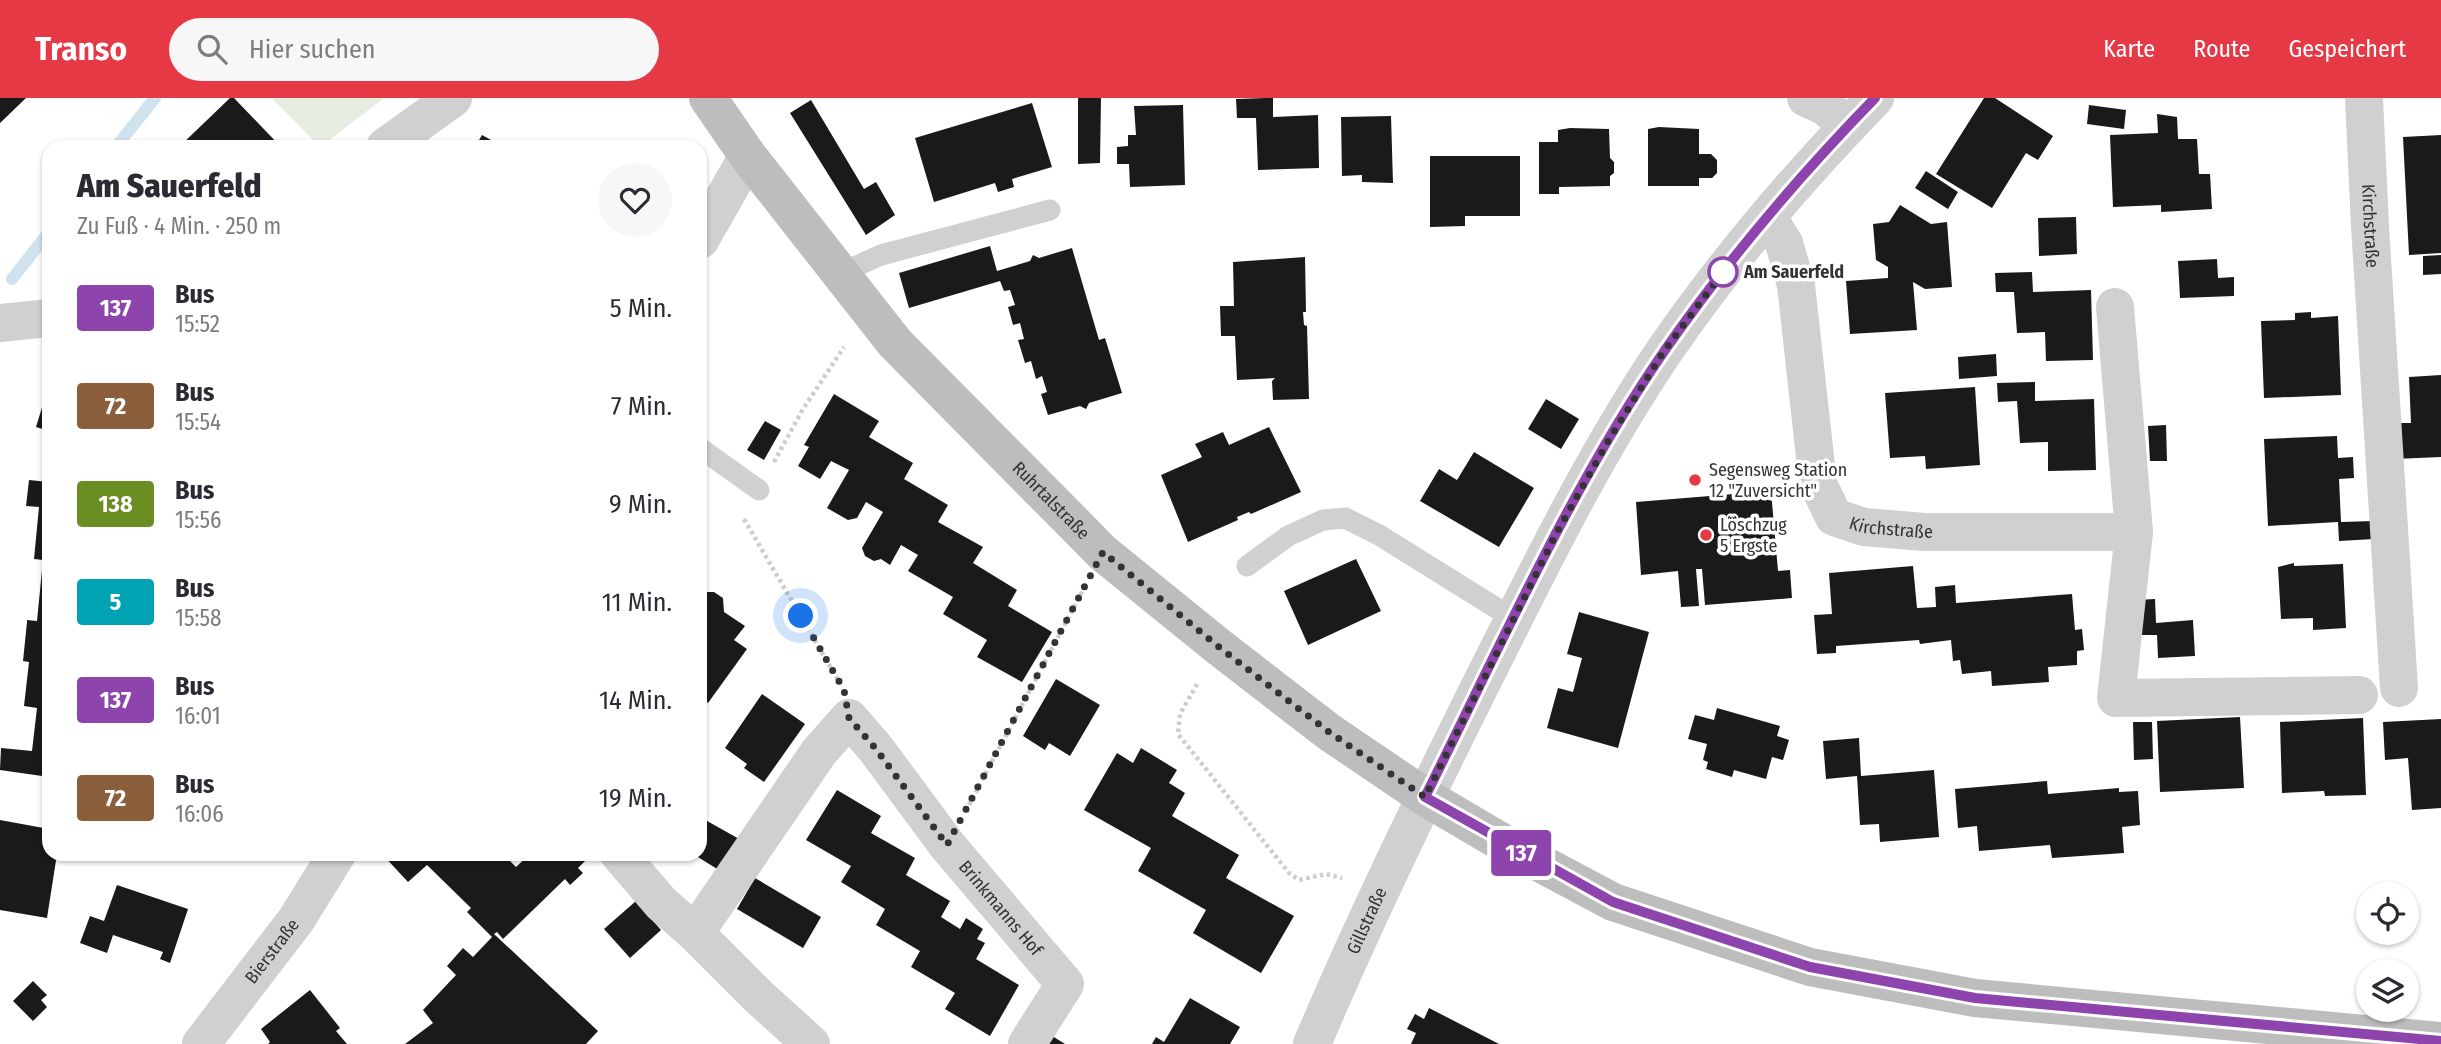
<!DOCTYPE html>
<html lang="de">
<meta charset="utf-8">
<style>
body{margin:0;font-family:"Fira Sans Condensed",sans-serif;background:#f7f7f7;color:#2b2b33;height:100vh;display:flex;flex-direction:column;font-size:26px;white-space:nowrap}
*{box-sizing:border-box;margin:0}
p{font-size:23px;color:#7c7c81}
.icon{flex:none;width:38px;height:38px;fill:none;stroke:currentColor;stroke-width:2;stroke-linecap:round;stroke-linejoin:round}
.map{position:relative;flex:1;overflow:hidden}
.side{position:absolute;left:42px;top:42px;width:665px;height:721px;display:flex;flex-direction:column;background:#fff;border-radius:21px;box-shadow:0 2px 5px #0004}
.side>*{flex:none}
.badge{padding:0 14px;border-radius:5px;font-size:24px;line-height:46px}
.fabs{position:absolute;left:2356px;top:784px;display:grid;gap:14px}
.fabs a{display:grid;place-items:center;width:63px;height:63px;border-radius:50%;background:#fff;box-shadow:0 2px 5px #0004;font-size:35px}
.you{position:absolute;width:35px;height:35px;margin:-18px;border:5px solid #fff;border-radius:50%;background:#1a73e8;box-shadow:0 0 0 10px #1a73e833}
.map>.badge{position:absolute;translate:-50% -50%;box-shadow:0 0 0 4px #fff}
.round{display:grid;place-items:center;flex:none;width:74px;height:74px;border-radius:37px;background:#f7f7f7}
.summary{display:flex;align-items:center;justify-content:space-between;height:119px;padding:0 35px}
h1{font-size:33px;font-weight:800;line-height:52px}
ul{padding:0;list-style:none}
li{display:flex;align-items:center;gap:21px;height:98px;padding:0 35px}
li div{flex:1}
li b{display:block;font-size:26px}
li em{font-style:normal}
li .badge{min-width:77px;font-weight:700;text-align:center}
header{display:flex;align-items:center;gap:42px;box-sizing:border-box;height:98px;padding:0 35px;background:#e63946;color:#fff}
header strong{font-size:33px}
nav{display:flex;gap:38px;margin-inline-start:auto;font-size:24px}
.search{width:490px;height:63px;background:#f7f7f7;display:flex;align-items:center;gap:18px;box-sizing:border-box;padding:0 24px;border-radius:38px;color:#7c7c81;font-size:26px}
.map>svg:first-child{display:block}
.green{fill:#e6ecdf}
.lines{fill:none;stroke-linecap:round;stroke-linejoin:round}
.stream{stroke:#cfe2ee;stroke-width:12}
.building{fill:#1a1a1a}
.path{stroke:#cdcdcd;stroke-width:4.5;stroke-dasharray:3.5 3.5;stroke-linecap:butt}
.service{stroke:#d0d0d0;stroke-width:21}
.minor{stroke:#d0d0d0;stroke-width:38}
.secondary{stroke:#bdbdbd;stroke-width:38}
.line-casing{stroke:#fff;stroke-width:16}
.line{stroke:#8e44ad;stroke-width:10}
.walk{stroke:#333;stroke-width:7;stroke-dasharray:0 12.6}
.stop-dot{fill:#fff;stroke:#8e44ad;stroke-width:3.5}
.poi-dot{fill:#e63946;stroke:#fff;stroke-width:2.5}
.labels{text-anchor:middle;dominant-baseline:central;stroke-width:7;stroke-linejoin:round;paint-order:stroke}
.street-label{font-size:18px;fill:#333;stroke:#fff}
.stop-label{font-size:18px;font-weight:bold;fill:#333;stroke:#fff;text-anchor:start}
.poi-label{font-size:18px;fill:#333;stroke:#fff;text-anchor:start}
</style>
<header>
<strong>Transo</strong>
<div class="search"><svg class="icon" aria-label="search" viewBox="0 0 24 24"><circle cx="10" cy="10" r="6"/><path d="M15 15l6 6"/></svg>Hier suchen</div>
<nav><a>Karte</a><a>Route</a><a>Gespeichert</a></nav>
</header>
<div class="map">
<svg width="2441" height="946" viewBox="0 0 2441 946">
<rect width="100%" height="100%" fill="#fff"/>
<path class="green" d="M 272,0 L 384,0 L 320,49 Z"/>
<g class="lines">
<path class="stream" d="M 116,49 L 155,0
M 12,181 L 49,134"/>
</g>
<path class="building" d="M 0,0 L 26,0 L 0,25 Z
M 230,0 L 234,0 L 281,49 L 179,49 Z
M 1078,0 L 1101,0 L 1100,65 L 1078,66 Z
M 1265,0 L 1273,0 L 1273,19 L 1318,17 L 1319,70 L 1258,72 L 1256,20 L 1237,20 L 1236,1 Z
M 1984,0 L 1995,0 L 2053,38 L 2038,62 L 2026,55 L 1992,110 L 1936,76 Z
M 811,2 L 864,91 L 876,84 L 895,117 L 866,137 L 790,15 Z
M 1032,5 L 1052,69 L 1012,81 L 1014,89 L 998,94 L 995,85 L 934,104 L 915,40 Z
M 1183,7 L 1185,87 L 1130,89 L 1129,66 L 1117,66 L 1117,49 L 1128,48 L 1128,37 L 1136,37 L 1134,8 Z
M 2089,7 L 2126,12 L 2124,31 L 2087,26 Z
M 2157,16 L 2177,19 L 2178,41 L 2197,41 L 2199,76 L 2210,76 L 2212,111 L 2161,114 L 2161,107 L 2113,109 L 2110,37 L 2158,35 Z
M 1391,18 L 1393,85 L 1362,84 L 1362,77 L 1342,78 L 1341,19 Z
M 1659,29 L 1699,31 L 1699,56 L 1711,56 L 1717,62 L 1717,75 L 1712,80 L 1699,80 L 1699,88 L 1648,88 L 1648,31 Z
M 1570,30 L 1609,31 L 1610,60 L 1614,64 L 1614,75 L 1610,78 L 1610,88 L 1559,89 L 1559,96 L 1539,96 L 1539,44 L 1558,44 L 1558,32 Z
M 482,37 L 504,49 L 475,49 Z
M 2441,37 L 2441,155 L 2409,157 L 2403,39 Z
M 1430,58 L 1520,58 L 1520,118 L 1465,118 L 1465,128 L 1430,129 Z
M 1926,73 L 1958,94 L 1948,111 L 1915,90 Z
M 1900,107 L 1931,126 L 1947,124 L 1952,189 L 1925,191 L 1913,184 L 1917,232 L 1850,236 L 1846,183 L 1888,180 L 1888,169 L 1876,162 L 1873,126 L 1889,124 Z
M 2076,119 L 2077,156 L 2039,158 L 2038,120 Z
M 990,148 L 997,173 L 1030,163 L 1033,157 L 1039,160 L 1072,150 L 1099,242 L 1105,240 L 1122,295 L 1089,305 L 1086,311 L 1080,308 L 1048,317 L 1041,296 L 1047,294 L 1042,278 L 1036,281 L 1031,263 L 1025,265 L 1018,242 L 1024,241 L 1020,225 L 1013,227 L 1008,209 L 1015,207 L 1010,192 L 1004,193 L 1000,183 L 909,210 L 899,175 Z
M 2441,157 L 2441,176 L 2423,177 L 2423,158 Z
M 1305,159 L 1306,214 L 1303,214 L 1304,227 L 1307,228 L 1309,301 L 1273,302 L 1272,283 L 1275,280 L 1237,282 L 1235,238 L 1221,238 L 1220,208 L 1234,208 L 1233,164 Z
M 2217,161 L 2218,180 L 2234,179 L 2234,198 L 2180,200 L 2178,163 Z
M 2032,174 L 2033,194 L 2091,192 L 2093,262 L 2046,263 L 2045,234 L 2017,235 L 2014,194 L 1996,194 L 1995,175 Z
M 2311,214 L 2311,220 L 2338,218 L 2341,297 L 2264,300 L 2261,223 L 2295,222 L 2295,215 Z
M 1996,256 L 1997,278 L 1959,281 L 1958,259 Z
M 2441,277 L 2441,359 L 2394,361 L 2392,325 L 2411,325 L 2409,279 Z
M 2035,284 L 2035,303 L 2094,301 L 2096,372 L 2048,373 L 2048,344 L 2020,345 L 2017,303 L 1998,304 L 1997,285 Z
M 1975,289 L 1980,367 L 1926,371 L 1925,358 L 1890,360 L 1885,295 Z
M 48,290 L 49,290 L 49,333 L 36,329 Z
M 834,296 L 879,323 L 869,339 L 913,365 L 904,381 L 948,407 L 938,424 L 983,449 L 973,465 L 1017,492 L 1008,508 L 1052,534 L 1022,584 L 977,559 L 987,542 L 943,516 L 953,499 L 908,473 L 918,457 L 901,447 L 890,467 L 881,461 L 874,463 L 865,458 L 862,450 L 883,414 L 866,404 L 857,420 L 848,422 L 827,410 L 849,372 L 831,363 L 820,381 L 798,368 L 809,349 L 804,347 Z
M 1546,301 L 1579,321 L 1561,351 L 1528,331 Z
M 765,323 L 781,332 L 764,362 L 747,352 Z
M 2166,327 L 2167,363 L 2150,363 L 2148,328 Z
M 1269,329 L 1301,394 L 1251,416 L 1249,414 L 1237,419 L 1238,422 L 1188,444 L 1161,377 L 1202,359 L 1195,346 L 1223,334 L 1229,347 Z
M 2337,338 L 2338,360 L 2353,359 L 2354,380 L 2339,381 L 2341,424 L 2373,423 L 2374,441 L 2339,443 L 2338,424 L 2268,428 L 2264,341 Z
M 1474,354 L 1534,390 L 1499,449 L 1420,403 L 1439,371 L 1457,382 Z
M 29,382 L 49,384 L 49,657 L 44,656 L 42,678 L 0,672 L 1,650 L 32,653 L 37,610 L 24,608 L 29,564 L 23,563 L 27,524 L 27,522 L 37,523 L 43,462 L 34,461 L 39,409 L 26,408 Z
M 1771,393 L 1778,473 L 1790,472 L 1792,500 L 1705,507 L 1702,471 L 1696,471 L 1699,508 L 1681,509 L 1678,473 L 1641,477 L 1636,404 Z
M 1356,461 L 1381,513 L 1308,547 L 1284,493 Z
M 2294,465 L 2294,468 L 2343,466 L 2346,530 L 2313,532 L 2313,520 L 2281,521 L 2278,469 Z
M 1913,468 L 1917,510 L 1936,509 L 1935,489 L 1955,487 L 1956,505 L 2072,496 L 2075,532 L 2082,531 L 2084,552 L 2077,553 L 2077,567 L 2048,569 L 2049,584 L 1992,588 L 1991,573 L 1962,576 L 1960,562 L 1953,563 L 1951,542 L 1920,546 L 1919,542 L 1836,548 L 1836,555 L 1817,556 L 1814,517 L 1832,516 L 1829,475 Z
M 707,494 L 714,494 L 723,500 L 724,514 L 745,528 L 734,542 L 747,551 L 708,605 L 700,599 L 700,495 Z
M 2155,501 L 2156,525 L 2193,522 L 2195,558 L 2158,560 L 2157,537 L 2138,537 L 2136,502 Z
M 1579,514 L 1649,534 L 1618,650 L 1547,630 L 1558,590 L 1573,594 L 1582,560 L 1567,556 Z
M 1056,581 L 1100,607 L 1070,658 L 1049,645 L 1045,652 L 1023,638 Z
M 762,596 L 805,626 L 764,684 L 744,670 L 747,666 L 725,650 Z
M 1717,610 L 1780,628 L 1777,638 L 1789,642 L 1783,662 L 1772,659 L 1766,681 L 1734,672 L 1732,679 L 1706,671 L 1708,664 L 1703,662 L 1707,646 L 1688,641 L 1695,617 L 1714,622 Z
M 2240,619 L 2244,690 L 2160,694 L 2157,623 Z
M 2363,620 L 2366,697 L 2325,698 L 2324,693 L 2282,695 L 2280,624 Z
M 2441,621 L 2441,710 L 2412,712 L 2408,660 L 2385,662 L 2383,624 Z
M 2133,624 L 2152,624 L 2153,661 L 2134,662 Z
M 1859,640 L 1861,678 L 1934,672 L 1939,739 L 1880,744 L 1879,726 L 1860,727 L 1857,678 L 1826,681 L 1823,643 Z
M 1141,650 L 1177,672 L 1169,685 L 1185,695 L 1172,718 L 1239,757 L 1226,780 L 1294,818 L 1261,875 L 1193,835 L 1206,812 L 1138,773 L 1151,750 L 1084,712 L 1117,655 L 1133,665 Z
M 2047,683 L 2048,696 L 2119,690 L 2119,694 L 2138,693 L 2140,727 L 2122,729 L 2124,755 L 2052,760 L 2050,747 L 1979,753 L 1977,728 L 1958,730 L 1955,691 Z
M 837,692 L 881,718 L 871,735 L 915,760 L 906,777 L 950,803 L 941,819 L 960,831 L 966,820 L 983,831 L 977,841 L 985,845 L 976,861 L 1019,887 L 990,938 L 945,911 L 955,895 L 911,869 L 920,853 L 876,827 L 885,811 L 841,784 L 851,768 L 806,742 Z
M 700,719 L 741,742 L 722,774 L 693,756 L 700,756 Z
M 0,722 L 49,731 L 49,756 L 57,756 L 47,820 L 0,812 Z
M 382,756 L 503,756 L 516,769 L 530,756 L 592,756 L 578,770 L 583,775 L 570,787 L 565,781 L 503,841 L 497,834 L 494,836 L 598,933 L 586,946 L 405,946 L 433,925 L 423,912 L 456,877 L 447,868 L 463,850 L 473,859 L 492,839 L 467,814 L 471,810 L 427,767 L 408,784 Z
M 755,780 L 821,819 L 803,850 L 737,811 Z
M 117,787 L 188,811 L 170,865 L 160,861 L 163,854 L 113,837 L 107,855 L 80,845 L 90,818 L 104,823 Z
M 636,803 L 661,832 L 630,860 L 604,831 Z
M 33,883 L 47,897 L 41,902 L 47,909 L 33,923 L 13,903 Z
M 310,892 L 340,930 L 336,933 L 347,946 L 268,946 L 270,944 L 261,931 Z
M 1190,900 L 1240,929 L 1230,946 L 1152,946 L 1156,939 L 1164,944 Z
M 1429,910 L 1499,946 L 1411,946 L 1416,935 L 1407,931 L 1415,916 L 1424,921 Z
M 1049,936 L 1065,946 L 1043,946 Z"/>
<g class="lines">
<path class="path" d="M 774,364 L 803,311 L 844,249
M 744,421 L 838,582
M 1197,586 L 1180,616 L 1178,636 L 1289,775 L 1299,782 L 1326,776 L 1342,780
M 969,707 L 1083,492"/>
<path class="service" d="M 841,175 L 881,157 L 1050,112
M 700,350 L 759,392
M 1247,468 L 1288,438 L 1323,422 L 1345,420 L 1379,437 L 1514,521"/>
<g class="minor">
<path d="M 1806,0 L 1824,8 L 1848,28"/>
<path id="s1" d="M 2364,0 L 2370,128 L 2399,590"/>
<path d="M 385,49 L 453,0"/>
<path id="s2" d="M 1768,120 L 1784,145 L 1796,187 L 1818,386 L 1834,419 L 1864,429 L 1924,434 L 2134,434 L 2116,600 L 2359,597"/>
<path d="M 700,142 L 748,58"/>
<path d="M 2115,209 L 2134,434"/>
<path d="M 0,225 L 49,220"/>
<path d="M 619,756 L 661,805 L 695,835 L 758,898 L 811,946"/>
<path id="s3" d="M 695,835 L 819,654 L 849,620 L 876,651 L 947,747 L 1065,886 L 1027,946"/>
<path id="s4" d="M 201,946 L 296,822 L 337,756"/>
<path id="s5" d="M 1312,946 C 1362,828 1418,713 1475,598 C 1534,481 1591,361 1665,252 C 1727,162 1799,78 1875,0"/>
</g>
<path class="secondary" id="s6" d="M 708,0 L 748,58 L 895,245 L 1103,455 L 1219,549 L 1329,634 L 1425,699 L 1510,749 L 1613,804 L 1810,869 L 1975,900 L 2441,943"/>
</g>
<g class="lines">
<defs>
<path id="line" d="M 1875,0 C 1799,78 1727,163 1665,252 C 1571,388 1499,551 1425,699 L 1613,804 L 1810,869 L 1975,900 L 2441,943"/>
</defs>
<use href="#line" class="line-casing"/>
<use href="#line" class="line"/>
<path class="walk" d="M 801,518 L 844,592 L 849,620 L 876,651 L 947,747 L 1103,454 L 1219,549 L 1329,634 L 1425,699 L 1557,434 L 1610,340 L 1664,253 L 1723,174"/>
</g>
<circle class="stop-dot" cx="1723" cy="174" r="14"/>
<g class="poi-dot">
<circle cx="1695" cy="382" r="7"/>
<circle cx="1706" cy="437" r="7"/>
</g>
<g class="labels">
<g class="street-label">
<text stroke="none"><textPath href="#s1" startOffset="128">Kirchstraße</textPath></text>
<text stroke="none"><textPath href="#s6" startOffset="530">Ruhrtalstraße</textPath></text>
<text stroke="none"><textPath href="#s2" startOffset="369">Kirchstraße</textPath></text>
<text stroke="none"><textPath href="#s3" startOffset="508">Brinkmanns Hof</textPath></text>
<text stroke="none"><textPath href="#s5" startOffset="135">Gillstraße</textPath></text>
<text stroke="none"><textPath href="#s4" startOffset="117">Bierstraße</textPath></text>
</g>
<g class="stop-label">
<text x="1744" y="174">Am Sauerfeld</text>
</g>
<g class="poi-label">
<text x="1709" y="372">Segensweg Station<tspan x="1709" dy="21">12 "Zuversicht"</tspan></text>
<text x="1720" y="427">Löschzug<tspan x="1720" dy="21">5 Ergste</tspan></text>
</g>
</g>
</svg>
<div class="fabs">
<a><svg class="icon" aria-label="locate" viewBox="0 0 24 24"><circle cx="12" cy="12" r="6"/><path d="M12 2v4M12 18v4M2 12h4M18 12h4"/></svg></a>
<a><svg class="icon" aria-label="layers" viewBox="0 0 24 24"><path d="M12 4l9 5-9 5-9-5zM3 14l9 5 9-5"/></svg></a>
</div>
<div class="you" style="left:801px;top:518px"></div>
<b class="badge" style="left:1521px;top:755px;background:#8e44ad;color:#fff">137</b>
<section class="side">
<div class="summary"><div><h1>Am Sauerfeld</h1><p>Zu Fuß · 4 Min. · 250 m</p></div><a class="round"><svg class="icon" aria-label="heart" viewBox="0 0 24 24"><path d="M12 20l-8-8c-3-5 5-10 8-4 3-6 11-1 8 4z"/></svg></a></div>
<ul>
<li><span class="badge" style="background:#8e44ad;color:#fff">137</span><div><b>Bus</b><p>15:52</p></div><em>5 Min.</em></li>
<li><span class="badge" style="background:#8b5e3c;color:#fff">72</span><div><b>Bus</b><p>15:54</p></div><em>7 Min.</em></li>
<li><span class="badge" style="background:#6b8e23;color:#fff">138</span><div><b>Bus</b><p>15:56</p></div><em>9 Min.</em></li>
<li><span class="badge" style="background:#00a3b4;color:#fff">5</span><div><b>Bus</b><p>15:58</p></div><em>11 Min.</em></li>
<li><span class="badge" style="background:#8e44ad;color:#fff">137</span><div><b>Bus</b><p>16:01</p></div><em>14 Min.</em></li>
<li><span class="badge" style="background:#8b5e3c;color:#fff">72</span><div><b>Bus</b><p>16:06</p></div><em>19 Min.</em></li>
</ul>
</section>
</div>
